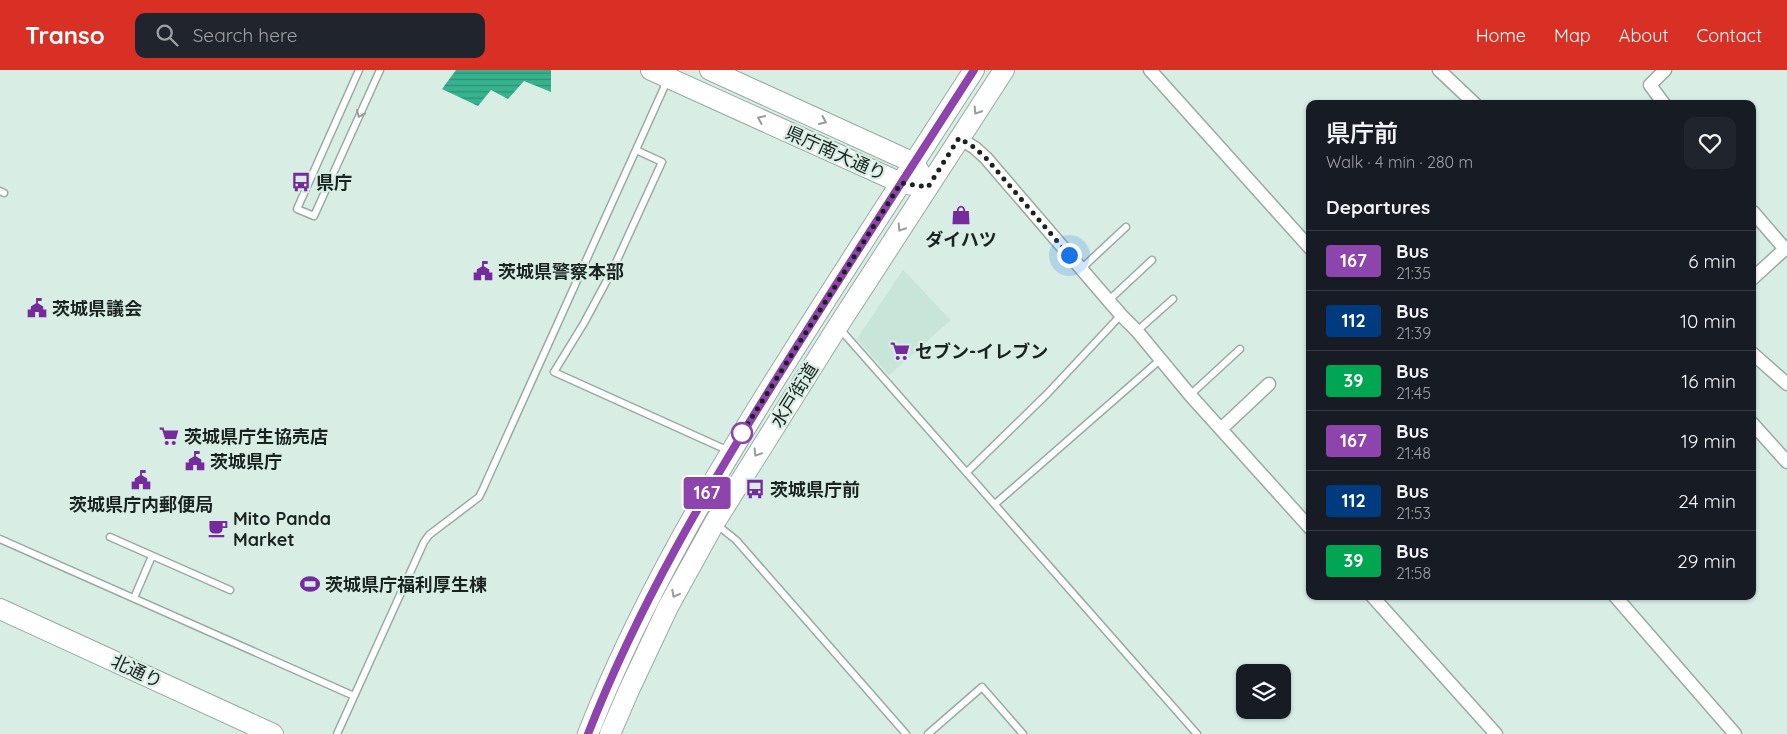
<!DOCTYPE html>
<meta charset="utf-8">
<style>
body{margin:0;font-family:Quicksand,"Noto Sans JP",sans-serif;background:#20242c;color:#f1f3f6;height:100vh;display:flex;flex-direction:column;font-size:19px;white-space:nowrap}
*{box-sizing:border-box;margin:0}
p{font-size:16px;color:#9ea1a6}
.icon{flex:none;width:28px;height:28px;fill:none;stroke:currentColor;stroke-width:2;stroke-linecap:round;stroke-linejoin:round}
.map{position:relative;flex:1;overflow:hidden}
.sheet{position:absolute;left:1306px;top:30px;width:450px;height:500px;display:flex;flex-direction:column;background:#171b24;border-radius:10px;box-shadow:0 1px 4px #0004}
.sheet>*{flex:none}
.badge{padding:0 10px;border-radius:4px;font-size:18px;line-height:32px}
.fabs{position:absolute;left:1236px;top:594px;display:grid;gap:10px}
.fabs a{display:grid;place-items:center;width:55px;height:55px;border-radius:10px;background:#171b24;box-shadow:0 1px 4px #0004;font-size:25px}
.you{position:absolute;width:25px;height:25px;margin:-12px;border:4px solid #fff;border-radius:50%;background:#1a73e8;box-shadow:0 0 0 8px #1a73e833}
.map>.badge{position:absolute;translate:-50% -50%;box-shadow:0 0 0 2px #fff}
h2{padding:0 20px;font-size:19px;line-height:45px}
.round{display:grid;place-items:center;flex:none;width:52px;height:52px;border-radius:10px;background:#20242c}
.overview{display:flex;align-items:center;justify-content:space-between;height:85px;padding:0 20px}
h1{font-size:24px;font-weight:600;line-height:38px}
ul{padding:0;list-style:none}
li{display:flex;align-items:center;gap:15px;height:60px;padding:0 20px;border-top:1px solid #363941}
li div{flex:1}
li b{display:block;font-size:19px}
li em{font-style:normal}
li .badge{min-width:55px;font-weight:700;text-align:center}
header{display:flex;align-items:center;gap:30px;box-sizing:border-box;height:70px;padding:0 25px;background:#d93025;color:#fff}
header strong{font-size:24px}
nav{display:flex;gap:28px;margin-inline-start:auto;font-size:18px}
.search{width:350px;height:45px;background:#20242c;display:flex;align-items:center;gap:12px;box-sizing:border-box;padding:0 18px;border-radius:10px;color:#9ea1a6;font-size:19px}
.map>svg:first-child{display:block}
.built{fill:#c7e6d9}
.water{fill:url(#water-rules)}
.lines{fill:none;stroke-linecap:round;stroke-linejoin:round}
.lane-casing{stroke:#97aba3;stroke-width:9}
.street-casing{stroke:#97aba3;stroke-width:15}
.primary-casing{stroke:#97aba3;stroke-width:22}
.lane{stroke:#fff;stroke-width:6}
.street{stroke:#fff;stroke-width:12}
.primary{stroke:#fff;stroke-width:20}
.oneway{stroke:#989c9b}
.line-casing{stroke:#fff;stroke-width:11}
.line{stroke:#8e44ad;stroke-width:8}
.walk{stroke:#1b2320;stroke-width:5;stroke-dasharray:0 9}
.stop-dot{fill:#fff;stroke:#8e44ad;stroke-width:2.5}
.labels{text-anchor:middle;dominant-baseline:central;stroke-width:4.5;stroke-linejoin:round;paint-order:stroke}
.street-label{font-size:18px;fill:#1b2320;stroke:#d8eee5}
.poi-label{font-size:18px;font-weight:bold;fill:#1b2320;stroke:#d8eee5;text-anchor:start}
</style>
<header>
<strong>Transo</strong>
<div class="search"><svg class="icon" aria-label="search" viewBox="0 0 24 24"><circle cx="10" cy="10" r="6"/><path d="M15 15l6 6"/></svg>Search here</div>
<nav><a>Home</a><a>Map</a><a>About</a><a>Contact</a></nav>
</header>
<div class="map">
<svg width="1787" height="664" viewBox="0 0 1787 664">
<defs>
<pattern id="water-rules" width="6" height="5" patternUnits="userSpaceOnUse" patternTransform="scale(1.25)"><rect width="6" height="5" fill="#37b28e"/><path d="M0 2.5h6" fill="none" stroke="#2e9074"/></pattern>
</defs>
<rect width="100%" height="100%" fill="#d8eee5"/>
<path class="built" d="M 903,200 L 951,250 L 889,305 L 857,269 Z"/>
<path class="water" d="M 456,0 L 551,0 L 551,22 L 524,11 L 508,29 L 491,20 L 478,36 L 442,19 Z"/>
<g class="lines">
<defs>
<path id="lane" d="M 359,0 L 297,139 L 314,146 L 380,0
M 636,80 L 662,92 L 613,199 L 584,253 L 554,302 L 729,381
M 0,121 L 4,123
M 1081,199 L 1126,157
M 1109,230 L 1152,190
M 840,259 L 1197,664
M 1137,261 L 1173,229
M 1190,325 L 1240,279
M 967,402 L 1047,324 L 1121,245
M 995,434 L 1161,289
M 716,454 L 736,470 L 906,664
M 110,467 L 230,520
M 0,469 L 354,626
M 134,528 L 152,486
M 337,664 L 424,472 L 429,465 L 479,427 L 483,419 L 667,11
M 928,664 L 982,617 L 1023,664"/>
<path id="street" d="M 1150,0 L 1310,178
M 1439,0 L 1475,34
M 1664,34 L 1650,15 L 1665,0
M 959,68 L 975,78 L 986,88 L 1121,245 L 1137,261 L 1190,325 L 1310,458
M 1753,142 L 1785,179
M 1752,209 L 1787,177
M 1752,283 L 1787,314
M 1752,353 L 1787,392
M 1221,359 L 1269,314
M 1372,526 L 1496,664
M 1615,526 L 1735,664"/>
<path id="primary" d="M 651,0 L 901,113 L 914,115
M 710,0 L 914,93 L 920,103
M 0,539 L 273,664
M 588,664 C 641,529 715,405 792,283 C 852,188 913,94 974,0
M 610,664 L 629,620 L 668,537 L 715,452 L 838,256 L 1004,0"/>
</defs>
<use href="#lane" class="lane-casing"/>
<use href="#street" class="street-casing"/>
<use href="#primary" class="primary-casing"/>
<use href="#lane" class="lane"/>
<use href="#street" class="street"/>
<use href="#primary" class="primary"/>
</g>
<defs><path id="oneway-chevron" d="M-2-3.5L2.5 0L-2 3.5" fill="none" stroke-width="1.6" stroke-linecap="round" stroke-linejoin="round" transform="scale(1.25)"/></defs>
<g class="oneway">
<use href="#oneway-chevron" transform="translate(977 41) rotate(123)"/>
<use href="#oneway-chevron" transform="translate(360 44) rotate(114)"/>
<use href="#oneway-chevron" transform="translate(761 49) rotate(-156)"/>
<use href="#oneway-chevron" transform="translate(823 51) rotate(24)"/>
<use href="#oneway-chevron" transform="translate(901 158) rotate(123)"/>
<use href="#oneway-chevron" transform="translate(757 383) rotate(122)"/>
<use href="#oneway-chevron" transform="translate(675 524) rotate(118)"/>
</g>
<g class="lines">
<defs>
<path id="line" d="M 588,664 C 638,536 707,419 780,303 C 844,201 909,101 974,0"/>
</defs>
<use href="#line" class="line-casing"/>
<use href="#line" class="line"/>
<path class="walk" d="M 742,363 L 740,366 L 901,113 L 928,117 L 959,68 L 975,78 L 986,88 L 1069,185"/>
</g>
<defs>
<symbol id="bus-bare" viewBox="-9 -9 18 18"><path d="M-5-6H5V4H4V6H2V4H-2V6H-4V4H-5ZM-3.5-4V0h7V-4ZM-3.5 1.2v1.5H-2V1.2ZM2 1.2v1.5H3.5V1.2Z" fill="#752b9d" stroke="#d8eee5" stroke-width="2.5" paint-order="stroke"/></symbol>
<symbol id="shop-bare" viewBox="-9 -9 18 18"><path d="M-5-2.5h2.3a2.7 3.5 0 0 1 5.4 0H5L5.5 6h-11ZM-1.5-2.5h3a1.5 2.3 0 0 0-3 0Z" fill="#752b9d" stroke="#d8eee5" stroke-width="2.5" paint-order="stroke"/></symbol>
<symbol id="civic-bare" viewBox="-9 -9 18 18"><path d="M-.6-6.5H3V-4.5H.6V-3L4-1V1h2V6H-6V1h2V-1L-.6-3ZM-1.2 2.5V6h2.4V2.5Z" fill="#752b9d" stroke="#d8eee5" stroke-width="2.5" paint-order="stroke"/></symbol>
<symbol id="supermarket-bare" viewBox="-9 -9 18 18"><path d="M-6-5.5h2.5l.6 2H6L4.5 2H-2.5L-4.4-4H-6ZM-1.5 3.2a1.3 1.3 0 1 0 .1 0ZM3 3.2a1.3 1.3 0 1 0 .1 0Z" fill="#752b9d" stroke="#d8eee5" stroke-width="2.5" paint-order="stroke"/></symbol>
<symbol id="cafe-bare" viewBox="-9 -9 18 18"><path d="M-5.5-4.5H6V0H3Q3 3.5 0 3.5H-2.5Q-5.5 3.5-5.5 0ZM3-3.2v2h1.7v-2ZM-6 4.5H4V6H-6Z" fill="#752b9d" stroke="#d8eee5" stroke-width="2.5" paint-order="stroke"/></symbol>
<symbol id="stadium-bare" viewBox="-9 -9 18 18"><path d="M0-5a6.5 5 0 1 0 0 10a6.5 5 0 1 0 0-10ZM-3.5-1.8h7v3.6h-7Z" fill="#752b9d" stroke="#d8eee5" stroke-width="2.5" paint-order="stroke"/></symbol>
</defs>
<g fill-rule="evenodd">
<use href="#bus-bare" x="287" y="98" width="28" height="28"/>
<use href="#shop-bare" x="947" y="131" width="28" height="28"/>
<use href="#civic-bare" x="469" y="187" width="28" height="28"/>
<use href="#civic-bare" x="23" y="224" width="28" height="28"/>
<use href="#supermarket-bare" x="886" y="267" width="28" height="28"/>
<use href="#supermarket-bare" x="155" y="352" width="28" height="28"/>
<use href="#civic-bare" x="181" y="377" width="28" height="28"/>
<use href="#civic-bare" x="127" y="396" width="28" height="28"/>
<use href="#bus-bare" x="741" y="405" width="28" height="28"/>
<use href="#cafe-bare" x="204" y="444" width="28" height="28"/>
<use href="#stadium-bare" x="296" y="500" width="28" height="28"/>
</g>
<circle class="stop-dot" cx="742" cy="363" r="10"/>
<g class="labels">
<g class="street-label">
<text transform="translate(836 83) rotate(24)">県庁南大通り</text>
<text transform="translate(794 325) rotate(-58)">水戸街道</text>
<text transform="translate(137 601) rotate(25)">北通り</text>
</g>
<g class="poi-label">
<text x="316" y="112">県庁</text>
<text x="961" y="169" text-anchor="middle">ダイハツ</text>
<text x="498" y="201">茨城県警察本部</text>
<text x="52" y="238">茨城県議会</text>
<text x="915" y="281">セブン-イレブン</text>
<text x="184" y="366">茨城県庁生協売店</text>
<text x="210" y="391">茨城県庁</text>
<text x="770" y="419">茨城県庁前</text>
<text x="141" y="434" text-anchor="middle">茨城県庁内郵便局</text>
<text x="233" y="448">Mito Panda<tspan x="233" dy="21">Market</tspan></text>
<text x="325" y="514">茨城県庁福利厚生棟</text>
</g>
</g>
</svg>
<div class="fabs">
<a><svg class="icon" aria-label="layers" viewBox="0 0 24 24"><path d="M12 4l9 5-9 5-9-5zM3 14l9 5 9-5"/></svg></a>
</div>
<div class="you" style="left:1069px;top:185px"></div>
<b class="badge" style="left:707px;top:423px;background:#8e44ad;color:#fff">167</b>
<section class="sheet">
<div class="overview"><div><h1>県庁前</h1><p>Walk · 4 min · 280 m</p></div><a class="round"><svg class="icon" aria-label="heart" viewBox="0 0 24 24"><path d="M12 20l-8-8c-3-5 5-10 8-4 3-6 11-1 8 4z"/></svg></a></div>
<h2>Departures</h2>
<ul>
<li><span class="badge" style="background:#8e44ad;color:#fff">167</span><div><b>Bus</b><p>21:35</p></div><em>6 min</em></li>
<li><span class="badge" style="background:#003b80;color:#fff">112</span><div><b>Bus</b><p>21:39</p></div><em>10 min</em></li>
<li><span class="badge" style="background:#00a651;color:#fff">39</span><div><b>Bus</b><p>21:45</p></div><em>16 min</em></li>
<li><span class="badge" style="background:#8e44ad;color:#fff">167</span><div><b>Bus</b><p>21:48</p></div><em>19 min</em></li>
<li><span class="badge" style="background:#003b80;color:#fff">112</span><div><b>Bus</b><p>21:53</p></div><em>24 min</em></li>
<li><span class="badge" style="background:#00a651;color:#fff">39</span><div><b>Bus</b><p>21:58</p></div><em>29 min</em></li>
</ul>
</section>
</div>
